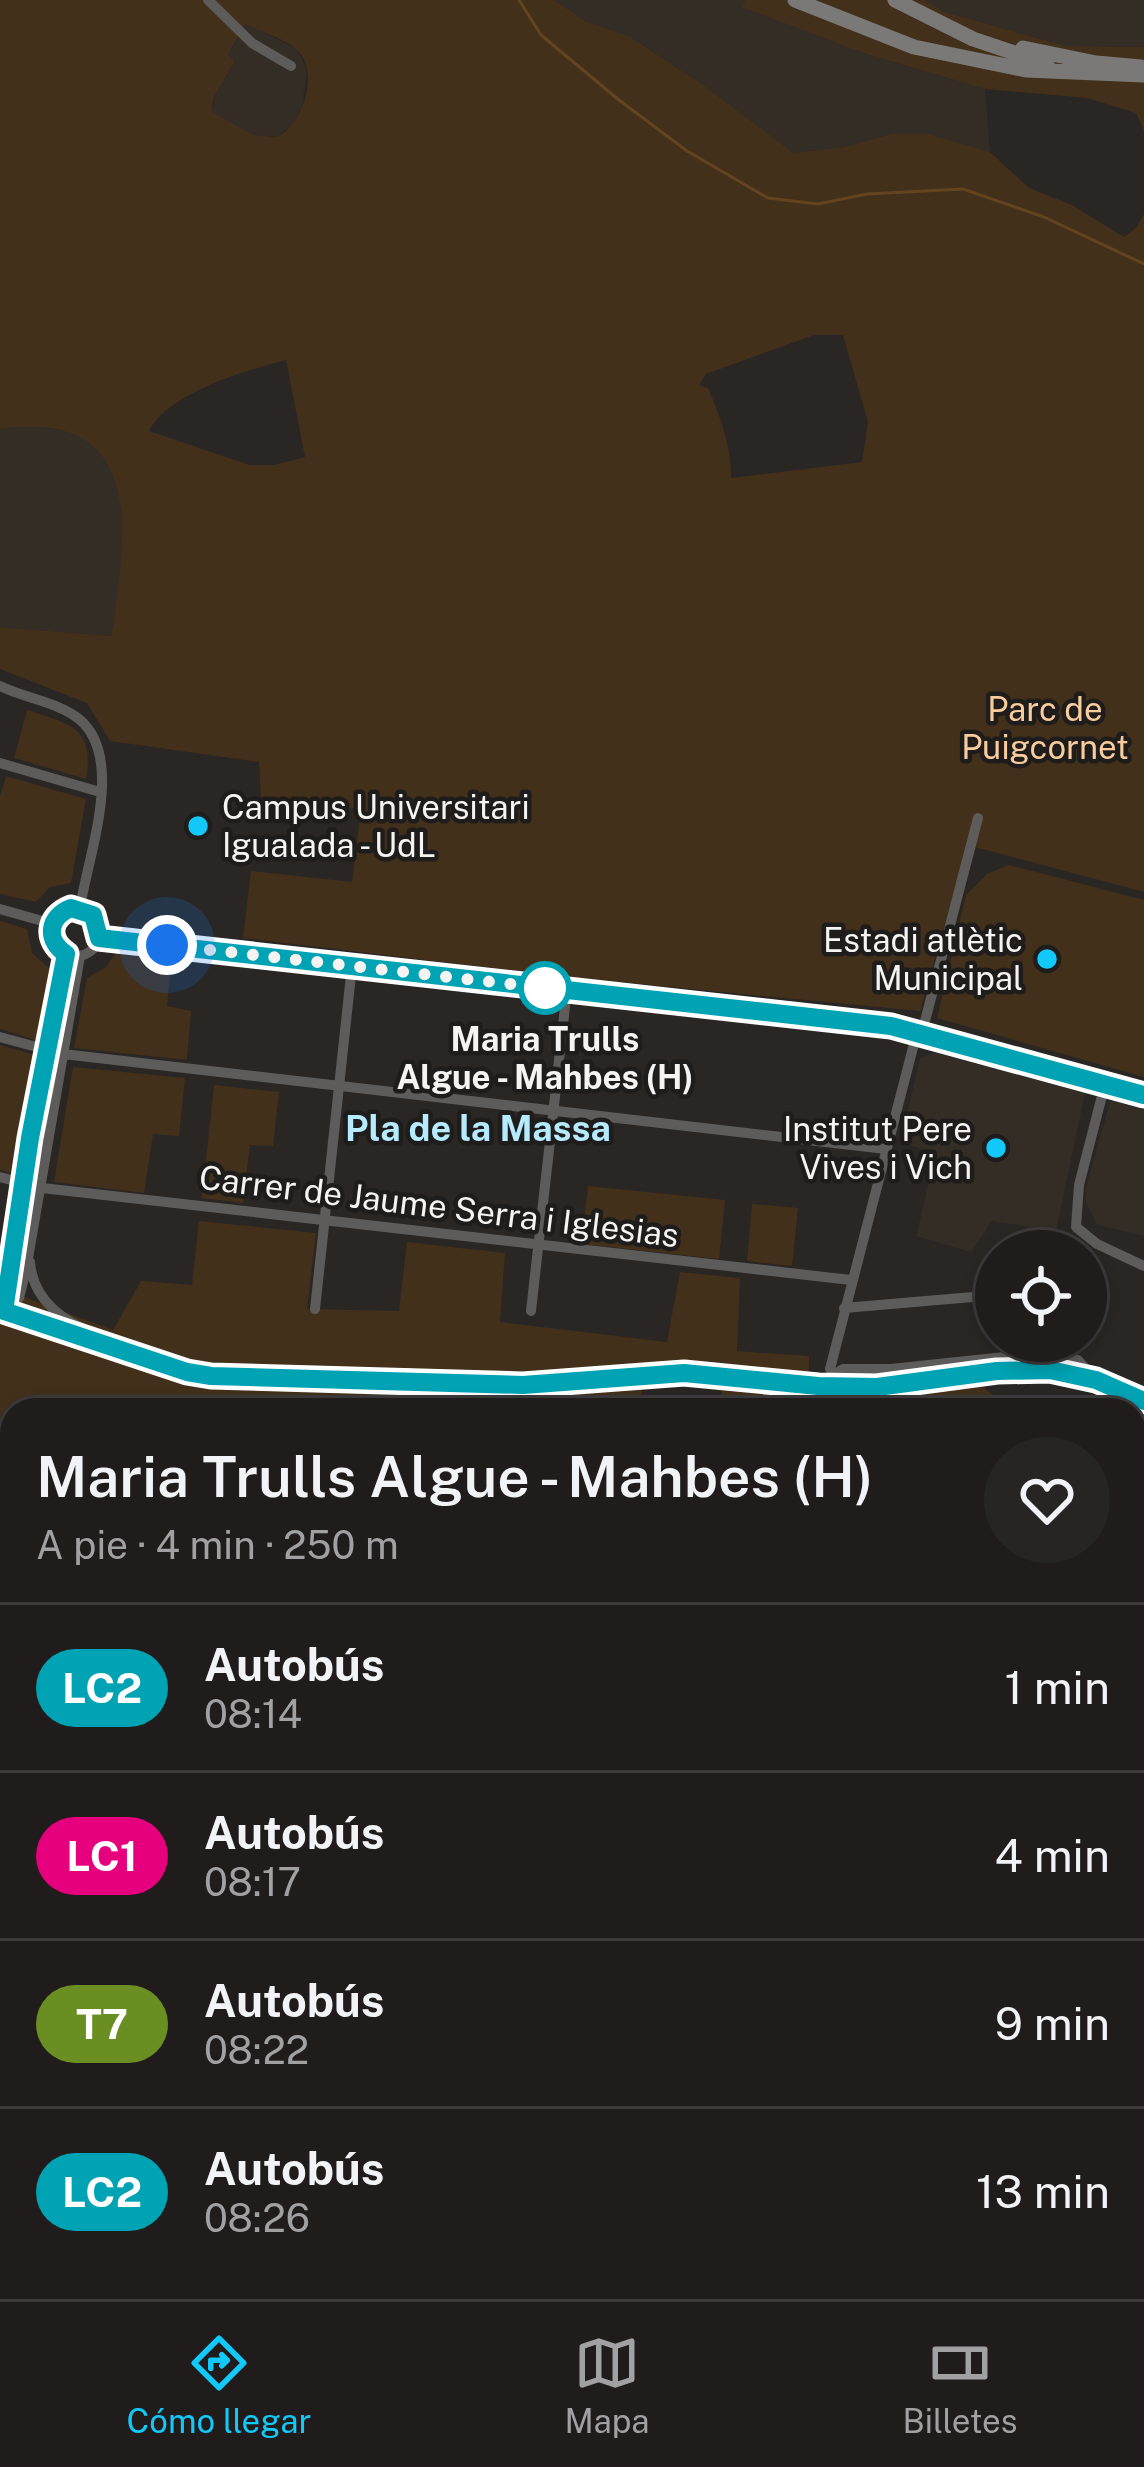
<!DOCTYPE html>
<html lang="es">
<meta charset="utf-8">
<style>
body{margin:0;font-family:"Public Sans",sans-serif;background:#272524;color:#f1f3f6;height:100vh;display:flex;flex-direction:column;font-size:45px;white-space:nowrap}
*{box-sizing:border-box;margin:0}
p{font-size:39px;color:#a1a1a3}
.icon{flex:none;width:66px;height:66px;fill:none;stroke:currentColor;stroke-width:2;stroke-linecap:round;stroke-linejoin:round}
.map{position:relative;flex:1;overflow:hidden}
.details{position:absolute;left:0px;top:1398px;width:1146px;height:903px;display:flex;flex-direction:column;background:#1f1c1b;border-radius:36px 36px 0 0;box-shadow:0 6px 18px #0003,0 0 0 3px #3c3a3a}
.details>*{flex:none}
.badge{padding:0 24px;border-radius:39px;font-size:42px;line-height:78px}
.tools{position:absolute;left:975px;top:1230px;display:grid;gap:24px}
.tools a{display:grid;place-items:center;width:132px;height:132px;border-radius:50%;background:#1f1c1b;box-shadow:0 6px 18px #0003,0 0 0 3px #3c3a3a;font-size:60px}
.you{position:absolute;width:60px;height:60px;margin:-30px;border:9px solid #fff;border-radius:50%;background:#1a73e8;box-shadow:0 0 0 18px #1a73e833}
.map>.badge{position:absolute;translate:-50% -50%;box-shadow:0 0 0 6px #fff}
.round{display:grid;place-items:center;flex:none;width:126px;height:126px;border-radius:63px;background:#272524}
.head{display:flex;align-items:center;justify-content:space-between;height:204px;padding:0 36px}
h1{font-size:57px;font-weight:600;line-height:90px}
ul{padding:0;list-style:none}
li{display:flex;align-items:center;gap:36px;height:168px;padding:0 36px;border-top:3px solid #3c3a3a}
li div{flex:1}
li b{display:block;font-size:45px}
li em{font-style:normal}
li .badge{min-width:132px;font-weight:700;text-align:center}
.menu{display:flex;justify-content:space-around;align-items:center;height:168px;border-top:3px solid #3c3a3a;background:#1f1c1b;font-size:33px;color:#a1a1a3}
.menu a{display:grid;justify-items:center;gap:6px}
.menu .selected{color:#11cafb}
.map>svg:first-child{display:block}
.built{fill:#332d26}
.green{fill:#42301b;fill-rule:evenodd}
.lines{fill:none;stroke-linecap:round;stroke-linejoin:round}
.stream{stroke:#64441e;stroke-width:3}
.street{stroke:#5d5c5a;stroke-width:10}
.secondary{stroke:#7b7977;stroke-width:15}
.line-casing{stroke:#fff;stroke-width:27}
.line{stroke:#00a3b4;stroke-width:18}
.walk{stroke:#f5f4f2;stroke-width:12;stroke-dasharray:0 21.6}
.poi-dot{fill:#11cafb;stroke:#1f1d1b;stroke-width:4.5}
.stop-dot{fill:#fff;stroke:#00a3b4;stroke-width:6}
.labels{text-anchor:middle;dominant-baseline:central;stroke-width:9;stroke-linejoin:round;paint-order:stroke}
.park-label{font-size:33px;fill:#f9cc9d;stroke:#1f1d1b}
.poi-label{font-size:33px;fill:#f5f4f2;stroke:#1f1d1b;text-anchor:end}
.stop-label{font-size:33px;font-weight:bold;fill:#f5f4f2;stroke:#1f1d1b}
.street-label{font-size:33px;fill:#f5f4f2;stroke:#1f1d1b}
.neighbourhood-label{font-size:36px;font-weight:bold;fill:#b6eaff;stroke:#1f1d1b}
</style>
<div class="map">
<svg width="1144" height="2299" viewBox="0 0 1144 2299">
<rect width="100%" height="100%" fill="#292624"/>
<path class="built" d="M 554,0 L 745,0 L 743,6 L 863,53 L 985,89 L 990,152 L 929,134 L 891,134 L 844,147 L 794,153 L 702,84 L 629,36 L 587,22 Z
M 925,0 L 1144,0 L 1144,47 L 1066,46 L 945,12 Z
M 245,23 L 297,49 L 307,69 L 302,107 L 293,125 L 276,137 L 254,135 L 211,112 L 215,103 L 213,100 L 235,61 L 228,56 Z
M 30,425 L 76,433 L 101,452 L 119,484 L 125,550 L 111,636 L 0,627 L 0,429 Z
M 934,1052 L 1085,1093 L 1056,1231 L 992,1221 L 971,1252 L 916,1236 L 936,1154 L 900,1142 L 920,1059 Z
M 1119,1097 L 1144,1104 L 1144,1236 L 1097,1225 L 1086,1202 L 1086,1187 L 1110,1102 Z
M 1134,2204 L 1144,2208 L 1144,2299 L 948,2299 L 947,2289 L 1134,2289 Z"/>
<path class="green" d="M 0,0 L 554,0 L 587,22 L 629,36 L 702,84 L 794,153 L 844,147 L 891,134 L 929,134 L 990,152 L 1029,188 L 1072,205 L 1124,237 L 1136,228 L 1144,214 L 1144,892 L 967,845 L 920,1011 L 576,978 L 243,938 L 251,871 L 352,882 L 361,809 L 261,797 L 259,762 L 110,741 L 87,703 L 0,669 L 0,627 L 111,636 C 127,536 148,408 0,429 ZM 245,24 C 261,32 286,39 298,51 C 320,73 302,127 276,137 L 254,135 L 212,112 L 213,99 L 235,61 L 228,55 ZM 814,335 L 843,335 L 868,422 L 862,462 L 731,478 C 732,448 720,416 708,388 L 699,385 L 706,374 ZM 286,360 L 305,457 L 274,465 L 250,465 L 149,431 C 168,393 247,370 286,360 Z
M 745,0 L 925,0 L 945,12 L 1066,46 L 1144,47 L 1144,131 L 1136,113 L 1087,98 L 985,89 L 863,53 L 742,7 Z
M 27,710 C 70,724 95,727 86,779 L 14,758 Z
M 6,776 L 86,799 L 71,883 L 50,887 L 36,902 L 0,894 L 0,796 Z
M 1009,865 L 1144,900 L 1144,1077 L 937,1018 L 966,895 L 987,874 Z
M 0,921 L 27,929 L 32,953 L 50,969 L 36,1040 L 0,1029 Z
M 118,950 L 172,956 L 167,1006 L 191,1011 L 187,1060 L 74,1048 L 87,978 L 106,967 Z
M 0,1045 L 35,1055 L 13,1174 L 0,1170 Z
M 73,1067 L 185,1078 L 179,1136 L 153,1134 L 144,1193 L 54,1182 Z
M 214,1085 L 279,1092 L 273,1146 L 250,1145 L 243,1203 L 202,1198 Z
M 588,1186 L 725,1200 L 719,1259 L 581,1244 Z
M 752,1204 L 798,1208 L 792,1266 L 747,1261 Z
M 199,1221 L 316,1233 L 307,1309 L 399,1311 L 407,1242 L 505,1253 L 500,1322 L 667,1342 L 680,1272 L 740,1278 L 737,1351 L 809,1356 L 809,1373 L 963,1370 L 1011,1410 L 726,1410 L 721,1402 L 722,1385 L 643,1385 L 641,1396 L 620,1400 L 614,1410 L 12,1410 L 12,1767 L 0,1728 L 0,1288 L 113,1330 L 141,1281 L 192,1285 Z
M 1144,1432 L 1144,1558 L 1134,1543 L 1134,1442 Z
M 1144,1619 L 1144,1866 L 1134,1872 L 1134,1624 Z
M 0,1749 L 12,1779 L 12,1963 L 0,1960 Z
M 1144,2006 L 1144,2208 L 1134,2204 L 1134,2007 Z
M 282,2289 L 437,2289 L 436,2299 L 257,2299 Z
M 590,2289 L 696,2289 L 694,2299 L 588,2299 Z
M 751,2289 L 947,2289 L 948,2299 L 762,2299 Z"/>
<g class="lines">
<path class="stream" d="M 519,0 L 541,35 L 619,100 L 687,151 L 768,198 L 818,204 L 867,194 L 963,189 L 1044,217 L 1144,264
M 0,1563 L 12,1573"/>
<path class="street" d="M 208,0 L 252,43 L 291,66
M 0,686 C 24,698 58,702 79,719 C 126,758 88,855 80,908
M 0,763 L 100,792
M52 932a24 24 0 1 1 48 0a24 24 0 1 1-48 0Z
M 0,909 L 53,924
M 99,937 L 891,1026 L 1144,1095
M 0,1037 L 63,1054 L 886,1149
M 1105,1084 L 1079,1185 L 1076,1227 L 1097,1244 L 1144,1266
M 0,1177 L 42,1188 L 851,1280
M 30,1262 C 33,1301 65,1323 99,1335
M 844,1308 L 996,1295
M 315,1309 L 352,966
M 4,1311 L 19,1298 L 26,1270 L 80,956
M 4,1311 L 22,1183 L 66,954
M 531,1311 L 567,989
M 1059,1341 L 1069,1359 L 1078,1360 L 1096,1380
M 150,1352 L 202,1368
M 830,1369 L 917,1032 L 925,1021 L 978,818
M 835,1374 L 843,1369 L 891,1369 L 1032,1354 L 1069,1359
M 1134,1944 L 1144,1944
M 1134,2000 L 1144,1999"/>
<path class="secondary" d="M 795,0 L 914,47 L 1026,70 L 1144,75
M 895,0 L 973,39 L 1047,64
M 1023,48 L 1096,63 L 1141,67
M 0,1310 L 187,1372 L 234,1377 L 523,1385 L 684,1373 L 818,1386 L 877,1387 L 997,1371 L 1050,1370 L 1096,1380 L 1144,1402"/>
</g>
<g class="lines">
<defs>
<path id="line" d="M 1144,1095 L 891,1026 L 99,938 L 93,915 L 71,908 C 48,917 45,940 66,954 L 30,1138 L 4,1311 L 187,1372 L 211,1376 L 523,1385 L 684,1373 L 818,1386 L 877,1387 L 997,1371 L 1050,1370 L 1096,1380 L 1144,1401"/>
</defs>
<use href="#line" class="line-casing"/>
<use href="#line" class="line"/>
<path class="walk" d="M 167,945 L 545,988"/>
</g>
<g class="poi-dot">
<circle cx="198" cy="826" r="12"/>
<circle cx="1047" cy="959" r="12"/>
<circle cx="996" cy="1148" r="12"/>
</g>
<circle class="stop-dot" cx="545" cy="988" r="24"/>
<g class="labels">
<g class="park-label">
<text x="1045" y="709">Parc de<tspan x="1045" dy="38">Puigcornet</tspan></text>
</g>
<g class="poi-label">
<text x="222" y="807" text-anchor="start">Campus Universitari<tspan x="222" dy="38">Igualada - UdL</tspan></text>
<text x="1023" y="940">Estadi atlètic<tspan x="1023" dy="38">Municipal</tspan></text>
<text x="972" y="1129">Institut Pere<tspan x="972" dy="38">Vives i Vich</tspan></text>
</g>
<g class="stop-label">
<text x="545" y="1039">Maria Trulls<tspan x="545" dy="38">Algue - Mahbes (H)</tspan></text>
</g>
<g class="street-label">
<text transform="translate(439 1206) rotate(7)">Carrer de Jaume Serra i Iglesias</text>
</g>
<g class="neighbourhood-label">
<text x="478" y="1128">Pla de la Massa</text>
</g>
</g>
</svg>
<div class="tools">
<a><svg class="icon" aria-label="locate" viewBox="0 0 24 24"><circle cx="12" cy="12" r="6"/><path d="M12 2v4M12 18v4M2 12h4M18 12h4"/></svg></a>
</div>
<div class="you" style="left:167px;top:945px"></div>
<section class="details">
<div class="head"><div><h1>Maria Trulls Algue - Mahbes (H)</h1><p>A pie · 4 min · 250 m</p></div><a class="round"><svg class="icon" aria-label="heart" viewBox="0 0 24 24"><path d="M12 20l-8-8c-3-5 5-10 8-4 3-6 11-1 8 4z"/></svg></a></div>
<ul>
<li><span class="badge" style="background:#00a3b4;color:#fff">LC2</span><div><b>Autobús</b><p>08:14</p></div><em>1 min</em></li>
<li><span class="badge" style="background:#e6007e;color:#fff">LC1</span><div><b>Autobús</b><p>08:17</p></div><em>4 min</em></li>
<li><span class="badge" style="background:#6b8e23;color:#fff">T7</span><div><b>Autobús</b><p>08:22</p></div><em>9 min</em></li>
<li><span class="badge" style="background:#00a3b4;color:#fff">LC2</span><div><b>Autobús</b><p>08:26</p></div><em>13 min</em></li>
</ul>
</section>
</div>
<nav class="menu">
<a class="selected"><svg class="icon" aria-label="directions" viewBox="0 0 24 24"><path d="M12 3l9 9-9 9-9-9zM9 14v-3h6M13 9l2 2-2 2"/></svg>Cómo llegar</a>
<a><svg class="icon" aria-label="map" viewBox="0 0 24 24"><path d="M3 6l6-2 6 2 6-2v14l-6 2-6-2-6 2zM9 4v14M15 6v14"/></svg>Mapa</a>
<a><svg class="icon" aria-label="tickets" viewBox="0 0 24 24"><path d="M3 7h18v10H3zM15 7v10"/></svg>Billetes</a>
</nav>
